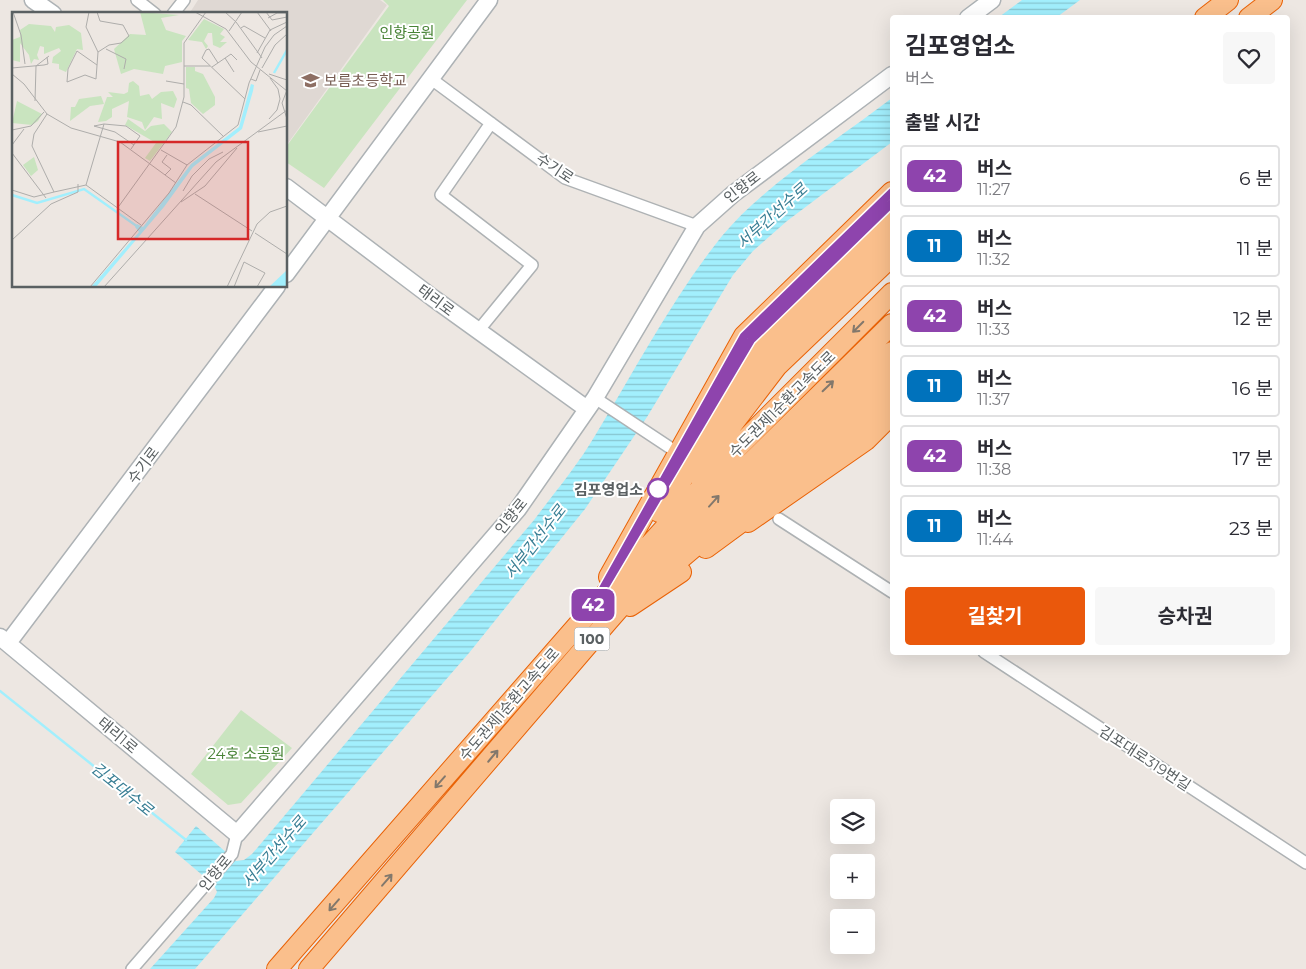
<!DOCTYPE html>
<html lang="ko">
<meta charset="utf-8">
<style>
body{margin:0;font-family:Montserrat,"Noto Sans KR",sans-serif;background:#f7f7f7;color:#2b2b33;height:100vh;display:flex;flex-direction:column;font-size:19px;white-space:nowrap}
*{box-sizing:border-box;margin:0}
p{font-size:16px;color:#7c7c81}
.icon{flex:none;width:28px;height:28px;fill:none;stroke:currentColor;stroke-width:2;stroke-linecap:round;stroke-linejoin:round}
.map{position:relative;flex:1;overflow:hidden}
.side{position:absolute;left:890px;top:15px;width:400px;height:640px;display:flex;flex-direction:column;background:#fff;border-radius:5px;box-shadow:0 5px 20px #0002}
.side>*{flex:none}
.badge{padding:0 10px;border-radius:8px;font-size:18px;line-height:32px}
.controls{position:absolute;left:830px;top:799px;display:grid;gap:10px}
.controls a{display:grid;place-items:center;width:45px;height:45px;border-radius:5px;background:#fff;box-shadow:0 5px 20px #0002;font-size:25px}
.map>.badge{position:absolute;translate:-50% -50%;box-shadow:0 0 0 2px #fff}
h2{padding:0 15px;font-size:19px;line-height:45px}
.round{display:grid;place-items:center;flex:none;width:52px;height:52px;border-radius:5px;background:#f7f7f7}
.overview{display:flex;align-items:center;justify-content:space-between;height:85px;padding:0 15px}
h1{font-size:24px;font-weight:700;line-height:38px}
.action{display:flex;gap:10px;margin-top:auto;padding:10px 15px}
.action a{flex:1;height:58px;border-radius:5px;background:#ea580c;color:#fff;font-size:20px;font-weight:700;line-height:58px;text-align:center}
.action a+a{background:#f7f7f7;color:#2b2b33}
ul{padding:0;list-style:none}
li{display:flex;align-items:center;gap:15px;height:62px;margin:0 10px 8px;padding:0 5px;border:2px solid #e1e1e2;border-radius:5px}
li div{flex:1}
li b{display:block;font-size:19px}
li em{font-style:normal}
li .badge{min-width:55px;font-weight:700;text-align:center}
.map>svg:first-child{display:block}
.education{fill:#dfd8d3}
.park{fill:#c9e4bf}
.water{fill:url(#water-rules)}
.lines{fill:none;stroke-linecap:round;stroke-linejoin:round}
.stream{stroke:#a2effd;stroke-width:2.5}
.street-casing{stroke:#aeb2b4;stroke-width:14}
.secondary-casing{stroke:#adb2b5;stroke-width:19}
.highway-casing{stroke:#e96206;stroke-width:22}
.street{stroke:#fff;stroke-width:11}
.secondary{stroke:#fff;stroke-width:16}
.highway{stroke:#fabf8c;stroke-width:20}
.oneway{stroke:#82786c}
.line-casing{stroke:#fff;stroke-width:11}
.line{stroke:#8e44ad;stroke-width:8}
.stop-dot{fill:#fff;stroke:#8e44ad;stroke-width:2.5}
.labels{text-anchor:middle;dominant-baseline:central;stroke-width:4;stroke-linejoin:round;paint-order:stroke}
.shield{fill:#fff;stroke:#8c9091;stroke-width:1}
.shield-label{font-size:14px;font-weight:bold;fill:#5a6062}
.park-label{font-size:15px;fill:#498437;stroke:#fff}
.education-label{font-size:15px;fill:#785e54;stroke:#fff;text-anchor:start}
.street-label{font-size:15px;fill:#5a6062;stroke:#fff}
.stop-label{font-size:15px;font-weight:bold;fill:#5a6062;stroke:#fff;text-anchor:end}
.water-label{font-size:16px;font-style:italic;fill:#387e94;stroke:#fff}
.inset-river{fill:none;stroke:#a2effd;stroke-width:2.5}
.inset-road{fill:none;stroke:#aeadab;stroke-width:1}
.view{fill:#d62828;fill-opacity:0.15;stroke:#d62828;stroke-width:2.5}
.inset-edge{fill:none;stroke:#5a6062;stroke-width:2.5}
</style>
<div class="map">
<svg width="1306" height="969" viewBox="0 0 1306 969">
<defs>
<pattern id="water-rules" width="6" height="5" patternUnits="userSpaceOnUse" patternTransform="scale(1.25)"><rect width="6" height="5" fill="#a2effd"/><path d="M0 2.5h6" fill="none" stroke="#87c5d0"/></pattern>
</defs>
<rect width="100%" height="100%" fill="#ede7e2"/>
<path class="education" d="M 198,0 L 380,0 L 387,5 L 286,146 L 286,14 L 189,14 Z"/>
<path class="park" d="M 383,0 L 467,0 L 324,188 L 286,162 L 286,147 L 389,6 Z
M 241,710 L 292,748 L 241,803 L 228,805 L 191,774 Z"/>
<path class="water" d="M 1022,0 L 1080,0 L 1057,17 L 999,17 Z
M 892,98 L 892,142 L 787,221 L 753,251 L 733,275 L 647,417 L 585,509 L 469,653 L 195,969 L 150,969 L 214,898 L 217,892 L 214,885 L 175,852 L 196,826 L 236,861 L 244,860 L 252,854 L 534,520 C 555,492 578,465 596,434 C 636,368 673,297 722,236 C 764,185 839,139 892,98 Z"/>
<g class="lines">
<path class="stream" d="M 0,691 L 186,840"/>
<defs>
<path id="street" d="M 137,0 L 155,14
M 173,14 L 184,0
M 430,78 L 565,178 L 697,226
M 478,331 L 532,265 L 441,195 L 491,123
M 595,398 L 669,447
M 779,519 L 892,592
M 984,652 L 1306,863
M 132,969 L 232,854 L 237,834"/>
<path id="secondary" d="M 33,0 L 53,14
M 968,18 L 992,0
M 286,187 L 433,298 L 587,409
M 286,274 L 489,0
M 0,637 L 237,834 L 518,509 L 595,398 L 697,226 L 733,194 L 892,75
M 8,643 L 277,286"/>
<path id="highway" d="M 1205,18 L 1228,0
M 1249,18 L 1272,0
M 741,395 L 767,357 L 892,234
M 725,396 L 756,346 L 892,213
M 809,449 L 892,372
M 826,451 L 855,429 L 892,392
M 683,470 L 737,388
M 695,473 L 777,366 L 892,256
M 659,512 L 694,462
M 737,516 L 823,446
M 748,522 L 866,440 L 892,414
M 698,536 L 892,352
M 706,548 L 755,512
M 662,574 L 713,531
M 609,577 L 744,336 L 892,192
M 630,606 L 681,572
M 277,969 L 591,610 L 737,448 L 892,293
M 309,969 L 608,621 L 722,491 L 892,324"/>
</defs>
<use href="#street" class="street-casing"/>
<use href="#secondary" class="secondary-casing"/>
<use href="#highway" class="highway-casing"/>
<use href="#street" class="street"/>
<use href="#secondary" class="secondary"/>
<use href="#highway" class="highway"/>
</g>
<defs><path id="oneway-shaft" d="M-6 0H5M1.5-3L5.5 0L1.5 3" fill="none" stroke-width="1.6" stroke-linecap="round" stroke-linejoin="round" transform="scale(1.25)"/></defs>
<g class="oneway">
<use href="#oneway-shaft" transform="translate(858 327) rotate(135)"/>
<use href="#oneway-shaft" transform="translate(828 386) rotate(-44)"/>
<use href="#oneway-shaft" transform="translate(714 501) rotate(-48)"/>
<use href="#oneway-shaft" transform="translate(493 756) rotate(-50)"/>
<use href="#oneway-shaft" transform="translate(440 782) rotate(131)"/>
<use href="#oneway-shaft" transform="translate(387 880) rotate(-49)"/>
<use href="#oneway-shaft" transform="translate(334 905) rotate(131)"/>
</g>
<g class="lines">
<defs>
<path id="line" d="M 892,192 L 744,336 L 591,610 L 751,340 L 892,203"/>
</defs>
<use href="#line" class="line-casing"/>
<use href="#line" class="line"/>
</g>
<defs>
<symbol id="school-bare" viewBox="-9 -9 18 18"><path d="M0-5L7-2L0 1L-7-2ZM-4 1L0 2.5L4 1V4Q0 6-4 4Z" fill="#8d6e63" stroke="#fff" stroke-width="2.5" paint-order="stroke"/></symbol>
</defs>
<g fill-rule="evenodd">
<use href="#school-bare" x="298" y="68" width="25" height="25"/>
</g>
<circle class="stop-dot" cx="658" cy="489" r="10"/>
<g class="labels">
<rect class="shield" x="574.5" y="627.5" width="35" height="23" rx="4"/>
<g class="shield-label">
<text x="592" y="639">100</text>
</g>
<g class="park-label">
<text x="407" y="32">인향공원</text>
<text x="246" y="753">24호 소공원</text>
</g>
<g class="education-label">
<text x="324" y="80">보름초등학교</text>
</g>
<g class="street-label">
<text transform="translate(555 168) rotate(33)">수기로</text>
<text transform="translate(742 187) rotate(-38)">인향로</text>
<text transform="translate(436 300) rotate(37)">태리로</text>
<text transform="translate(782 404) rotate(-45)">수도권제1순환고속도로</text>
<text transform="translate(143 465) rotate(-53)">수기로</text>
<text transform="translate(511 516) rotate(-51)">인향로</text>
<text transform="translate(509 704) rotate(-49)">수도권제1순환고속도로</text>
<text transform="translate(118 735) rotate(40)">태리1로</text>
<text transform="translate(1145 758) rotate(33)">김포대로319번길</text>
<text transform="translate(215 873) rotate(-50)">인향로</text>
</g>
<g class="stop-label">
<text x="643" y="489">김포영업소</text>
</g>
<g class="water-label">
<text transform="translate(772 216) rotate(-42)">서부간선수로</text>
<text transform="translate(535 542) rotate(-52)">서부간선수로</text>
<text transform="translate(122 789) rotate(39)">김포대수로</text>
<text transform="translate(274 852) rotate(-49)">서부간선수로</text>
</g>
</g>
<g transform="translate(12 12)">
<rect width="275" height="275" fill="#ede7e2"/>
<path d="M 128,0 L 167,3 L 149,6 L 154,18 L 174,24 L 170,29 L 170,50 L 153,54 L 151,62 L 122,57 L 109,62 L 102,37 L 118,22 L 134,23 ZM 192,7 L 212,17 L 208,22 L 213,25 L 208,30 L 215,30 L 208,36 L 201,33 L 200,21 L 196,21 L 192,29 L 196,34 L 194,37 L 190,30 L 176,28 ZM 17,12 L 39,14 L 43,20 L 44,15 L 57,13 L 69,21 L 71,38 L 65,37 L 54,60 L 47,57 L 47,52 L 40,51 L 41,45 L 49,39 L 47,36 L 32,42 L 32,35 L 28,34 L 25,43 L 27,48 L 22,47 L 19,52 L 17,43 L 8,31 L 8,50 L 0,48 L 0,28 L 8,25 L 8,18 ZM 121,69 L 127,74 L 128,84 L 137,82 L 140,87 L 149,80 L 161,79 L 165,87 L 162,96 L 149,91 L 150,107 L 142,105 L 133,118 L 130,110 L 115,105 L 117,89 L 100,97 L 100,105 L 94,109 L 86,110 L 95,85 L 101,85 L 96,80 L 112,82 L 116,80 L 117,71 ZM 89,84 L 92,92 L 78,94 L 58,109 L 59,95 L 63,95 L 67,87 ZM 5,89 L 30,102 L 26,109 L 20,113 L 0,111 Z" fill="#c9e4bf"/>
<path d="M 174,55 L 183,55 L 183,59 L 191,62 L 203,85 L 203,93 L 191,102 L 179,91 L 177,77 L 174,76 ZM 116,107 L 133,119 L 139,114 L 152,112 L 160,120 L 138,149 L 133,146 L 144,131 L 113,113 ZM 22,145 L 26,158 L 19,164 L 11,153 Z" fill="#c9e4bf"/>
<path d="M 239,72 L 242,73 L 241,79 L 230,117 L 181,155 L 152,195 L 84,275 L 79,275 L 127,220 L 123,215 L 125,212 L 131,215 L 179,152 L 227,115 ZM 275,258 L 275,275 L 257,275 Z" fill="#a2effd"/>
<path class="inset-river" d="M 262,61 L 275,38M 0,183 L 25,191 L 72,177 L 126,215"/>
<path class="inset-road" d="M 1,0 L 9,23 L 13,52M 85,0 L 88,9 L 111,13 L 117,24 L 109,31 L 97,33 L 86,40M 183,0 L 214,17 L 239,50 L 275,79M 213,0 L 224,10 L 250,46M 245,0 L 259,19M 254,0 L 260,8 L 275,5M 256,6 L 265,1 L 275,1M 229,16 L 232,14 L 253,26M 217,19 L 230,0M 94,37 L 114,47 L 112,57M 245,41 L 258,18 L 275,10M 213,46 L 222,60M 206,51 L 197,37 L 194,38 L 190,46 L 233,87M 172,54 L 198,54M 200,55 L 219,42 L 225,48M 0,56 L 32,53 L 36,52 L 35,45M 250,56 L 263,33 L 275,22M 0,62 L 12,72 L 35,102 L 59,116 L 108,130 L 164,171M 257,62 L 275,68M 239,67 L 244,69 L 248,58M 154,69 L 172,72M 55,70 L 73,63 L 84,67 L 86,40 L 74,15 L 77,0M 55,70 L 56,57 L 65,39 L 85,53M 275,78 L 270,91 L 275,107M 23,89 L 24,54 L 37,44M 171,90 L 179,93 L 212,125M 35,102 L 22,122 L 20,134 L 42,180 L 74,173 L 129,213M 257,107 L 265,98 L 268,87 L 266,77 L 258,66M 92,112 L 82,114 L 103,120 L 122,133M 0,118 L 19,114 L 32,100M 246,120 L 275,114M 0,133 L 12,117M 149,138 L 175,153M 0,141 L 34,186M 153,163 L 159,157 L 150,150 L 155,143M 74,173 L 92,112 L 114,114 L 128,124 L 119,137M 0,178 L 22,185 L 42,180M 171,179 L 180,164 L 197,147 L 211,140M 183,182 L 240,219M 169,190 L 193,174 L 225,136M 107,194 L 164,115 L 172,85 L 172,31 L 194,0M 243,221 L 275,242M 0,228 L 39,192 L 66,180 L 66,172M 78,275 L 157,181 L 175,153 L 226,113 L 237,71 L 253,35 L 262,23 L 275,14M 92,275 L 204,150 L 275,98M 215,275 L 245,212 L 258,200 L 275,194M 222,275 L 232,250 L 253,261 L 245,275"/>
<path class="view" d="M 106,130 L 236,130 L 236,227 L 106,227 Z"/>
<rect width="275" height="275" class="inset-edge"/>
</g>
</svg>
<div class="controls">
<a><svg class="icon" aria-label="layers" viewBox="0 0 24 24"><path d="M12 4l9 5-9 5-9-5zM3 14l9 5 9-5"/></svg></a>
<a>+</a>
<a>−</a>
</div>
<b class="badge" style="left:593px;top:605px;background:#8e44ad;color:#fff">42</b>
<section class="side">
<div class="overview"><div><h1>김포영업소</h1><p>버스</p></div><a class="round"><svg class="icon" aria-label="heart" viewBox="0 0 24 24"><path d="M12 20l-8-8c-3-5 5-10 8-4 3-6 11-1 8 4z"/></svg></a></div>
<h2>출발 시간</h2>
<ul>
<li><span class="badge" style="background:#8e44ad;color:#fff">42</span><div><b>버스</b><p>11:27</p></div><em>6 분</em></li>
<li><span class="badge" style="background:#0072bc;color:#fff">11</span><div><b>버스</b><p>11:32</p></div><em>11 분</em></li>
<li><span class="badge" style="background:#8e44ad;color:#fff">42</span><div><b>버스</b><p>11:33</p></div><em>12 분</em></li>
<li><span class="badge" style="background:#0072bc;color:#fff">11</span><div><b>버스</b><p>11:37</p></div><em>16 분</em></li>
<li><span class="badge" style="background:#8e44ad;color:#fff">42</span><div><b>버스</b><p>11:38</p></div><em>17 분</em></li>
<li><span class="badge" style="background:#0072bc;color:#fff">11</span><div><b>버스</b><p>11:44</p></div><em>23 분</em></li>
</ul>
<div class="action"><a>길찾기</a><a>승차권</a></div>
</section>
</div>
